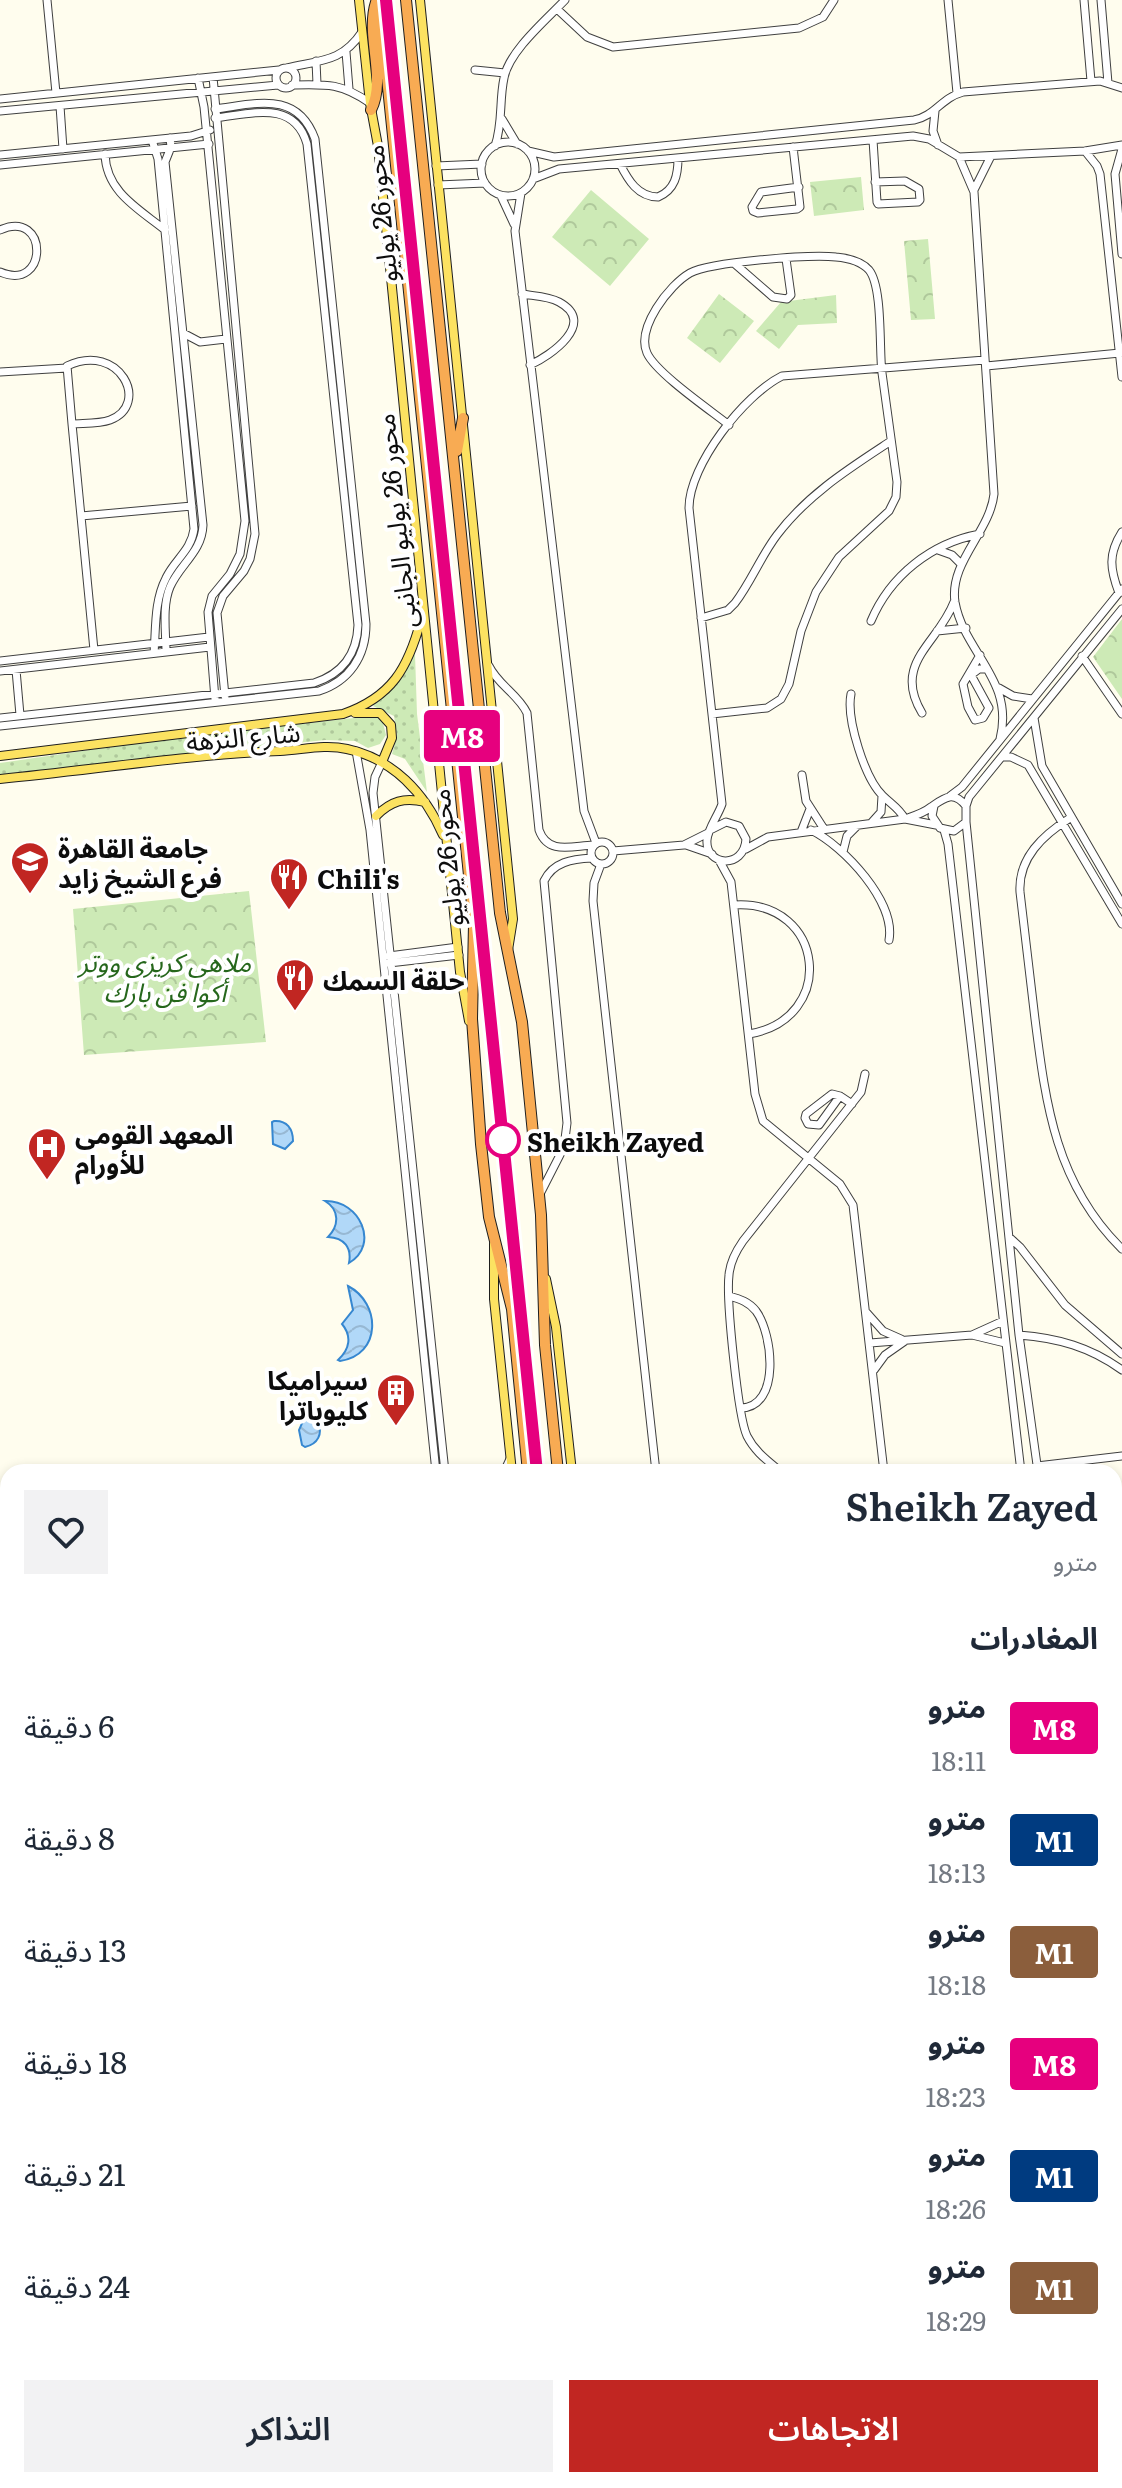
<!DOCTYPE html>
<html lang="ar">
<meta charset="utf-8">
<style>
body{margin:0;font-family:Literata,"Noto Sans Arabic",serif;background:#f2f2f3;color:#1f2937;direction:rtl;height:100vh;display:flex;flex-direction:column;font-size:30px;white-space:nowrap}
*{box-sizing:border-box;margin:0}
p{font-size:26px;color:#747a83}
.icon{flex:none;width:44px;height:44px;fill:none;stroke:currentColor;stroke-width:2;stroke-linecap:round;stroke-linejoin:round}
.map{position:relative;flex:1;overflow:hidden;direction:ltr}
.drawer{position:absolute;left:0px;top:1464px;width:1122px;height:1024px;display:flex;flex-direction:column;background:#fff;border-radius:24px 24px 0 0;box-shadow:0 4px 12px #0003;direction:rtl}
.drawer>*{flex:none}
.badge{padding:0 16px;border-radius:6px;font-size:28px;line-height:52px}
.map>.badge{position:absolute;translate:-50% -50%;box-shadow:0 0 0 4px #fff}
h2{padding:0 24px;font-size:30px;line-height:72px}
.round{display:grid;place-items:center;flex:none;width:84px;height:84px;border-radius:0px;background:#f2f2f3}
.overview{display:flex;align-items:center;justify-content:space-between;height:136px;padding:0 24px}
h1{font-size:38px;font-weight:600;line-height:60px}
.primary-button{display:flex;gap:16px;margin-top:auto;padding:16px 24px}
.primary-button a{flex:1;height:92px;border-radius:0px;background:#c12622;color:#fff;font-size:32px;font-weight:600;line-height:92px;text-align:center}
.primary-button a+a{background:#f2f2f3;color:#1f2937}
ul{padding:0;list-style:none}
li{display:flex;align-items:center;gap:24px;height:112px;padding:0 24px}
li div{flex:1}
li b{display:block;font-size:30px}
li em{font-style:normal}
li .badge{min-width:88px;font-weight:700;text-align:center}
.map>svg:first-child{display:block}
.grass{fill:url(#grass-dots)}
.park{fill:url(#park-crowns)}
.water{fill:url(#water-waves);stroke:#3687d0;stroke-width:2}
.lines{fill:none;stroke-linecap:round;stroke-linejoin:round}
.minor-casing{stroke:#404040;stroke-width:9}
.major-casing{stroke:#1e1e1e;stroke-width:10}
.highway-casing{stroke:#1e1e1e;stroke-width:12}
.minor{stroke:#fff;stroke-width:7}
.major{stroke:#fce261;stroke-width:8}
.highway{stroke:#f8ab53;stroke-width:10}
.rail-casing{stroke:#c12622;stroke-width:5}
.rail{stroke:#fff;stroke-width:2;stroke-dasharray:6;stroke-linecap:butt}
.line-casing{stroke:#fff;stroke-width:18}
.line{stroke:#e6007e;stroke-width:12}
.stop-dot{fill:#fff;stroke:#e6007e;stroke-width:4}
.labels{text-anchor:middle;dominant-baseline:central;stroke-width:8;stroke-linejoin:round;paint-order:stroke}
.street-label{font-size:26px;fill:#0d0d0d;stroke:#fff}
.poi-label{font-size:26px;font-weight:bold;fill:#0d0d0d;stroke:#fff;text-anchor:start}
.park-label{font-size:26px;font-style:italic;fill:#26671c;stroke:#fff}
.stop-label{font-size:26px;font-weight:bold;fill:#0d0d0d;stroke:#fff;text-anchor:start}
</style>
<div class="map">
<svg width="1122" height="2488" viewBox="0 0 1122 2488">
<defs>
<pattern id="grass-dots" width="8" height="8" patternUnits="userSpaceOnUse" patternTransform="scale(2)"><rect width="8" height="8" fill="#cdeab6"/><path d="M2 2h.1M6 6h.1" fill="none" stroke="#afc89b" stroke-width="1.8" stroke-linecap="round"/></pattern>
<pattern id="park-crowns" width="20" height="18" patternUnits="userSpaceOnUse" patternTransform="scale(2)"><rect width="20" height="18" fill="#cdeab6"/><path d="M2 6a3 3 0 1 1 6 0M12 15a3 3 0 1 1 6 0" fill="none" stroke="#afc89b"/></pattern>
<pattern id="water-waves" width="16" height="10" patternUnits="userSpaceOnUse" patternTransform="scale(2)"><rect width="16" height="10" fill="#b1d8f8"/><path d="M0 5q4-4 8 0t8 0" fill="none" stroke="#97b8d3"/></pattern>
</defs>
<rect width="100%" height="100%" fill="#fffdee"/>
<path class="grass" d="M 415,654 L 417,714 L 427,792 L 405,759 L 392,754 L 397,736 L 394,716 L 373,706 Z
M 363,717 L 377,717 L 383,723 L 386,735 L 380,744 L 368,748 L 355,741 L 325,740 L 0,776 L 0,763 L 165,739 Z"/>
<path class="park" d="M 861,177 L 864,210 L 814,216 L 810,182 Z
M 591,190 L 649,239 L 610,286 L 552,237 Z
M 928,239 L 935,319 L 911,320 L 904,241 Z
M 719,294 L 754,321 L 720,363 L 687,338 Z
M 836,295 L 837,323 L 798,325 L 779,349 L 756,331 L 781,302 Z
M 1122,619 L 1122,699 L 1093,657 Z
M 249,891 L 266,1042 L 84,1055 L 73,909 Z"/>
<path class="water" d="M 274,1121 C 287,1120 293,1129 293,1141 L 285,1149 L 273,1144 L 272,1122 Z
M 325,1201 C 360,1200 380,1245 349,1263 C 352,1247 344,1238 328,1237 C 339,1226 340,1210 325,1201 Z
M 348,1286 C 381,1303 382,1355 340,1361 L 338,1360 C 350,1349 352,1336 342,1324 L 353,1310 Z
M 309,1419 L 318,1422 C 323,1434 318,1444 305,1447 L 302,1445 L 299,1430 L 303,1421 Z"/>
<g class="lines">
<defs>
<path id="minor" d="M 47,0 L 56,93
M 948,0 L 957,93
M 1084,0 L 1091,81
M 1101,0 L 1108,83
M 557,9 L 587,37 L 613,47 L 799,28 L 823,17 L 834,0
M 346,52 L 349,89
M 316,61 L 317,84
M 287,68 C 321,60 342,62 362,32
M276 78a10 10 0 1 1 20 0a10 10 0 1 1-20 0Z
M 475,70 L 505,73
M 213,77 L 255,534 L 250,559 L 244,571 L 223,596 L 217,613 L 225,696
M 198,78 L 204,107 L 245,521 L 240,554 L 230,574 L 212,596 L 208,612 L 215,699
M 292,85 C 327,84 341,83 370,103
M 0,99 L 279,70
M 60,106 L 63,149
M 0,111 L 278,85
M 935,111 L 933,131 L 938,145
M 502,119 L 517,144
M 152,140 L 158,159 L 194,529 C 191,551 175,559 166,578 C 154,601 156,629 154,653
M 873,140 L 877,202 L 878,204 L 918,202 L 920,200 L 919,189 L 905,181 L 875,182
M481 169a27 27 0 1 1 54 0a27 27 0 1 1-54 0Z
M 495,146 C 503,123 499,101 504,78 C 509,51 546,20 565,0
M 793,147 L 800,207 L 797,209 L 758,213 L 753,211 L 752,207 L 761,192 L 799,187
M 1122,149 L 1115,174 L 1122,254
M 528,151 L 554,157 L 914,120 C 935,116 941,98 963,92 L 1100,81 L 1122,88
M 1085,151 L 1097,166 L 1100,174 L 1122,377
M 105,154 C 106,192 139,209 165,230
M 0,155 L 191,136 L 210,130
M 959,157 L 974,192 L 994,494 C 990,532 949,562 955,602 C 964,653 1015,680 1000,739
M 620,164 C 628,180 638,197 658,197 C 675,190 678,175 678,158
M 0,165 L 209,144
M 436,166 L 482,164
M 533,179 L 559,169 L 913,136 L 929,139 L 959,157 L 1085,151 L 1122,145
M 438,185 L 485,183
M 974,190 L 991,156
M 521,193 L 515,231 L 584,811 L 596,843
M 501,196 L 514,224
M 0,230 C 49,208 49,293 0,272
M 735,264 L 773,297 L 787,299 L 791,295 L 786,259
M 522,294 C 533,296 548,296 559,302 C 598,323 550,356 530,365
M 183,333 L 200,342 L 226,339
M 986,366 L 1120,353
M 0,372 L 67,368
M 72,424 L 67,366 C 120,341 151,405 110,420 C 99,424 84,423 72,424 L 94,650
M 81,516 L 192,506
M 938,550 L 952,555 L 961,564
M 1119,593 C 1110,569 1108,554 1122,532
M 701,618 L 728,610 L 735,603 C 751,582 761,556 777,535 C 808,494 850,468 891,441
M 871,621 C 890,576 931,543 980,534
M 937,631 L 966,628
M 166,652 C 166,632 162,606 170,587 C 180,564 202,552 203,525 L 165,162 L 171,147 L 170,138
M 980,655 L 963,684 L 968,707 L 975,720 L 983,718 L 989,708 L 971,675 L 979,669 L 987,669
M 1082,656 L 1122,714
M 0,661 L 209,637
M 489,666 C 498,685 518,694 527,713 L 539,830 C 548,855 571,846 593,845
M 16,670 L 20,715
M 0,671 L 210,647
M 999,688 L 1013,696 L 1032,699
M 851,694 C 846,719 865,779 883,796 C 891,804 899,808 905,819 L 936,825
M 922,713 C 892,663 938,644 954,602
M 712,714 L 767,708 L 781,699 L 789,684 L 801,631 L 816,592 L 839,557 L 889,511 L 896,497 L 897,482 C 892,445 887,409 882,373 C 879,350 883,287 869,270 C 861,261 847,258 836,257 C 811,254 710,262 690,273 C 669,285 636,328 647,353 C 656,373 710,410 729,425
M 0,718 L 314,683 C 342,674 357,654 358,625 L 307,144 C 294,99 251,114 215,118
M 1034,718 L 1042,766 L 1122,904
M 0,726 L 319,691 C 349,681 366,657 366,624 L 315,139 C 297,90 256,104 215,109
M 356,751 L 370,830 L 436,1472
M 1002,757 L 1011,757 L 1028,765 L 1122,924
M 382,762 L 375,777 L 373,793 L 445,1472
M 802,775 L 806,801 L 824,829
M 950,796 L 962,787 L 1122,589
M 966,806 L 969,797 L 1122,609
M 1070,818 C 1043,835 1018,858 1020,892 C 1025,934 1030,977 1035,1019 C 1046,1106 1056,1184 1122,1249
M 872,822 L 881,812 L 882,796
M 966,822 L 1019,1335 L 1038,1472
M 712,829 L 726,822 L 739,826 L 746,839 C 744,870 705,866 707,840 C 708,828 718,816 722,804 L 689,508 C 689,465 744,395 782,376 L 985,360
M 811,830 C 844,846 896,902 889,940
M 944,830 L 948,844 L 1021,1472
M 801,832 L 810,809
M591 853a11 11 0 1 1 22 0a11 11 0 1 1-22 0Z
M 686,845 L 712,854
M 746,849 L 768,837 L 905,819 C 914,816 924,813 931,807 C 944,798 953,790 966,806 L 966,822 L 954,831 L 940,828 L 932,816 L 934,806
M 613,851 L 684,845 L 708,833
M 843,852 L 847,836 L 856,827
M 719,860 L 731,882 L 755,1094 L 763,1121 L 840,1184 L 853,1205 L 884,1472
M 601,864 L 594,883 L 593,901 L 656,1472
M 735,905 C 825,900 838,1019 749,1034
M 389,956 L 458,947
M 389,963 L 459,955
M 840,1096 L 819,1125 L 808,1124 L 805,1118 L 806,1114 L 832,1094 L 840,1096 L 852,1104
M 540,1194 L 564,1147 L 567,1123 L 544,881 C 553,862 572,859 592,858
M 1009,1237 L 1020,1247 L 1065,1305 L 1122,1354
M 729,1296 C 740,1299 749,1302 756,1311 C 773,1334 781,1407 741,1408
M 867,1313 L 883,1331 L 901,1339
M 972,1335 L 1003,1321
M 1019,1335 C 1058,1338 1090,1347 1122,1370
M 870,1343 L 972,1335 L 1005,1343
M 874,1370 L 885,1355 L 905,1341
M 1037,1466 L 1122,1456
M 504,1472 L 510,1459
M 781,1472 C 768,1461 755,1452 747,1436 C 738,1417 726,1299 729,1275 C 730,1262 736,1251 743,1241 L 861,1092 L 865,1074
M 0,1552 L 8,1556
M 0,1588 L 8,1588
M 0,1667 L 8,1667
M 0,1690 L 8,1704
M 1114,1823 L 1122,1822
M 1114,1832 L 1122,1831
M 1114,1872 L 1122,1862
M 0,1896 L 8,1900
M 0,1918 L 8,1919
M 0,1985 L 8,1985
M 0,2103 L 8,2102
M 1114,2119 L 1122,2117
M 0,2154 L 8,2153
M 0,2165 L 8,2165
M 1114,2186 L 1117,2202
M 1119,2225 L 1122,2247
M 1114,2229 L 1122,2217
M 1114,2310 L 1122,2306
M 0,2315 L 8,2314
M 0,2324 L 8,2323
M 1114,2365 L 1119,2351 L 1115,2331
M 1114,2371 L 1122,2370
M 1114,2385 L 1122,2384
M 1114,2434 L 1122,2434
M 54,2480 L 54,2488
M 64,2480 L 64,2488
M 162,2480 L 163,2488
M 183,2480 L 184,2488
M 538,2480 L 539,2488
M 550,2480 L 551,2488
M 790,2480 L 791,2488
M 809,2480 L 809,2488
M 894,2480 L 895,2488"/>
<path id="major" d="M 359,0 L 370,103 L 378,146 L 447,844 L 460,972 L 469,1021
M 420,0 L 513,919 L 508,950
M 355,713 L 380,713 L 391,725 L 392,738 L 382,762
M 0,756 L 343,714 C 392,697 408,668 421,620
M 0,779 C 93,770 186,755 280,751 C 302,750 325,744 347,749 C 393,759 425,793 443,835
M 376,816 C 391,801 404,797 425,802
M 494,1244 L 494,1299 L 512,1472
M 546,1279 L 556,1327 L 572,1472
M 677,2480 L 678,2488
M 615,2488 L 616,2480"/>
<path id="highway" d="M 379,0 L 474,924 L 472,1019 L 481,1144 L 489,1217 L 512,1309 L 528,1472
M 406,0 L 500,913 L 522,1022 L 541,1215 L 545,1345 L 558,1472
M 371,110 C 387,78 365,36 376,2
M 457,451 L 463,418
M 635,2480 L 636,2488
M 662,2480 L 663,2488"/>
</defs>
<use href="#minor" class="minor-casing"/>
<use href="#major" class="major-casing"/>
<use href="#highway" class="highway-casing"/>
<use href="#minor" class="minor"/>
<use href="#major" class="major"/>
<use href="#highway" class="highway"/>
<defs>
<path id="rail" d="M 386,0 L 497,1087
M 513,1191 L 542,1472
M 649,2480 L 650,2488"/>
</defs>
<use href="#rail" class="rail-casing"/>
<use href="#rail" class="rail"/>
</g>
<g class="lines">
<defs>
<path id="line" d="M 386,0 L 537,1472"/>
</defs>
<use href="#line" class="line-casing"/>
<use href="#line" class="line"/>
</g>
<defs>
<symbol id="university-pin" viewBox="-11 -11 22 30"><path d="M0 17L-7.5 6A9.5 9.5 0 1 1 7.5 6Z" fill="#c12622" stroke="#fff"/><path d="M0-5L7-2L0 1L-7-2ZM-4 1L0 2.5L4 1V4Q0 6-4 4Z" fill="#fff"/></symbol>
<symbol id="restaurant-pin" viewBox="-11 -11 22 30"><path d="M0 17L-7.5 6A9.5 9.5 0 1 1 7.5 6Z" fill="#c12622" stroke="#fff"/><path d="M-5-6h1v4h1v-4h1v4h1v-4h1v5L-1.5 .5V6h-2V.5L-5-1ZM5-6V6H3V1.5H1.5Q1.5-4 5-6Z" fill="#fff"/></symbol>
<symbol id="hospital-pin" viewBox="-11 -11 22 30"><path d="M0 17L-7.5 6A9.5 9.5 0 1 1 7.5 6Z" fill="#c12622" stroke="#fff"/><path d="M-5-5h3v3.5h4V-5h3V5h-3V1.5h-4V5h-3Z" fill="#fff"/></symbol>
<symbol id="building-pin" viewBox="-11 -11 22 30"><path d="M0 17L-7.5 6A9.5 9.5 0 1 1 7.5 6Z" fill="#c12622" stroke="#fff"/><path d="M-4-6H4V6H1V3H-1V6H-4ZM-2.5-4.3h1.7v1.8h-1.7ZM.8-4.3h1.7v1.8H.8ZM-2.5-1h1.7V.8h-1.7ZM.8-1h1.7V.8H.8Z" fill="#fff"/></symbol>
</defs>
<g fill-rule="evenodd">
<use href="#university-pin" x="8" y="839" width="44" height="60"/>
<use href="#restaurant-pin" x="267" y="855" width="44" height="60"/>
<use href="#restaurant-pin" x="273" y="956" width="44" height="60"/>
<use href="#hospital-pin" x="25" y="1125" width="44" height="60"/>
<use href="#building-pin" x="374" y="1371" width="44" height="60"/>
</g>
<circle class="stop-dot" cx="503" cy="1140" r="16"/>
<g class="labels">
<g class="street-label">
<text transform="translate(379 214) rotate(-96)">محور 26 يوليو</text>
<text transform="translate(394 521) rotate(-96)">محور 26 يوليو الجانبى</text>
<text transform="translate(243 735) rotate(-5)">شارع النزهة</text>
<text transform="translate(445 858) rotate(-96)">محور 26 يوليو</text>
</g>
<g class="poi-label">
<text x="58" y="846">جامعة القاهرة<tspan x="58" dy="30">فرع الشيخ زايد</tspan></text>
<text x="317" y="877">Chili's</text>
<text x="323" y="978">حلقة السمك</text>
<text x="75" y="1132">المعهد القومى<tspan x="75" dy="30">للأورام</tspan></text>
<text x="368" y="1378" text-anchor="end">سيراميكا<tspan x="368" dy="30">كليوباترا</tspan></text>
</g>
<g class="park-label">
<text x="165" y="960">ملاهى كريزى ووتر<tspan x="165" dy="30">أكوا فن بارك</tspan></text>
</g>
<g class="stop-label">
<text x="527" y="1140">Sheikh Zayed</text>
</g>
</g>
</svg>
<b class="badge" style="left:462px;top:736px;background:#e6007e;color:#fff">M8</b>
<section class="drawer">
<div class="overview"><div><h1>Sheikh Zayed</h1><p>مترو</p></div><a class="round"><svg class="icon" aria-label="heart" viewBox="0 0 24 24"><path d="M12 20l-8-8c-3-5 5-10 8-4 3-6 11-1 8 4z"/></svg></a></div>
<h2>المغادرات</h2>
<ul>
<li><span class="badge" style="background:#e6007e;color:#fff">M8</span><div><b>مترو</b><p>18:11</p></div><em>6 دقيقة</em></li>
<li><span class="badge" style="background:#003b80;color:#fff">M1</span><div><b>مترو</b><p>18:13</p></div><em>8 دقيقة</em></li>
<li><span class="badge" style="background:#8b5e3c;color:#fff">M1</span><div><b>مترو</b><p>18:18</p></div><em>13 دقيقة</em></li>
<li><span class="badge" style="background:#e6007e;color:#fff">M8</span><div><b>مترو</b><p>18:23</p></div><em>18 دقيقة</em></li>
<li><span class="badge" style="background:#003b80;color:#fff">M1</span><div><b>مترو</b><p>18:26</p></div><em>21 دقيقة</em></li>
<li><span class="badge" style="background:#8b5e3c;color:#fff">M1</span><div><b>مترو</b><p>18:29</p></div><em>24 دقيقة</em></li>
</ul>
<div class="primary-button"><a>الاتجاهات</a><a>التذاكر</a></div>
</section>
</div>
